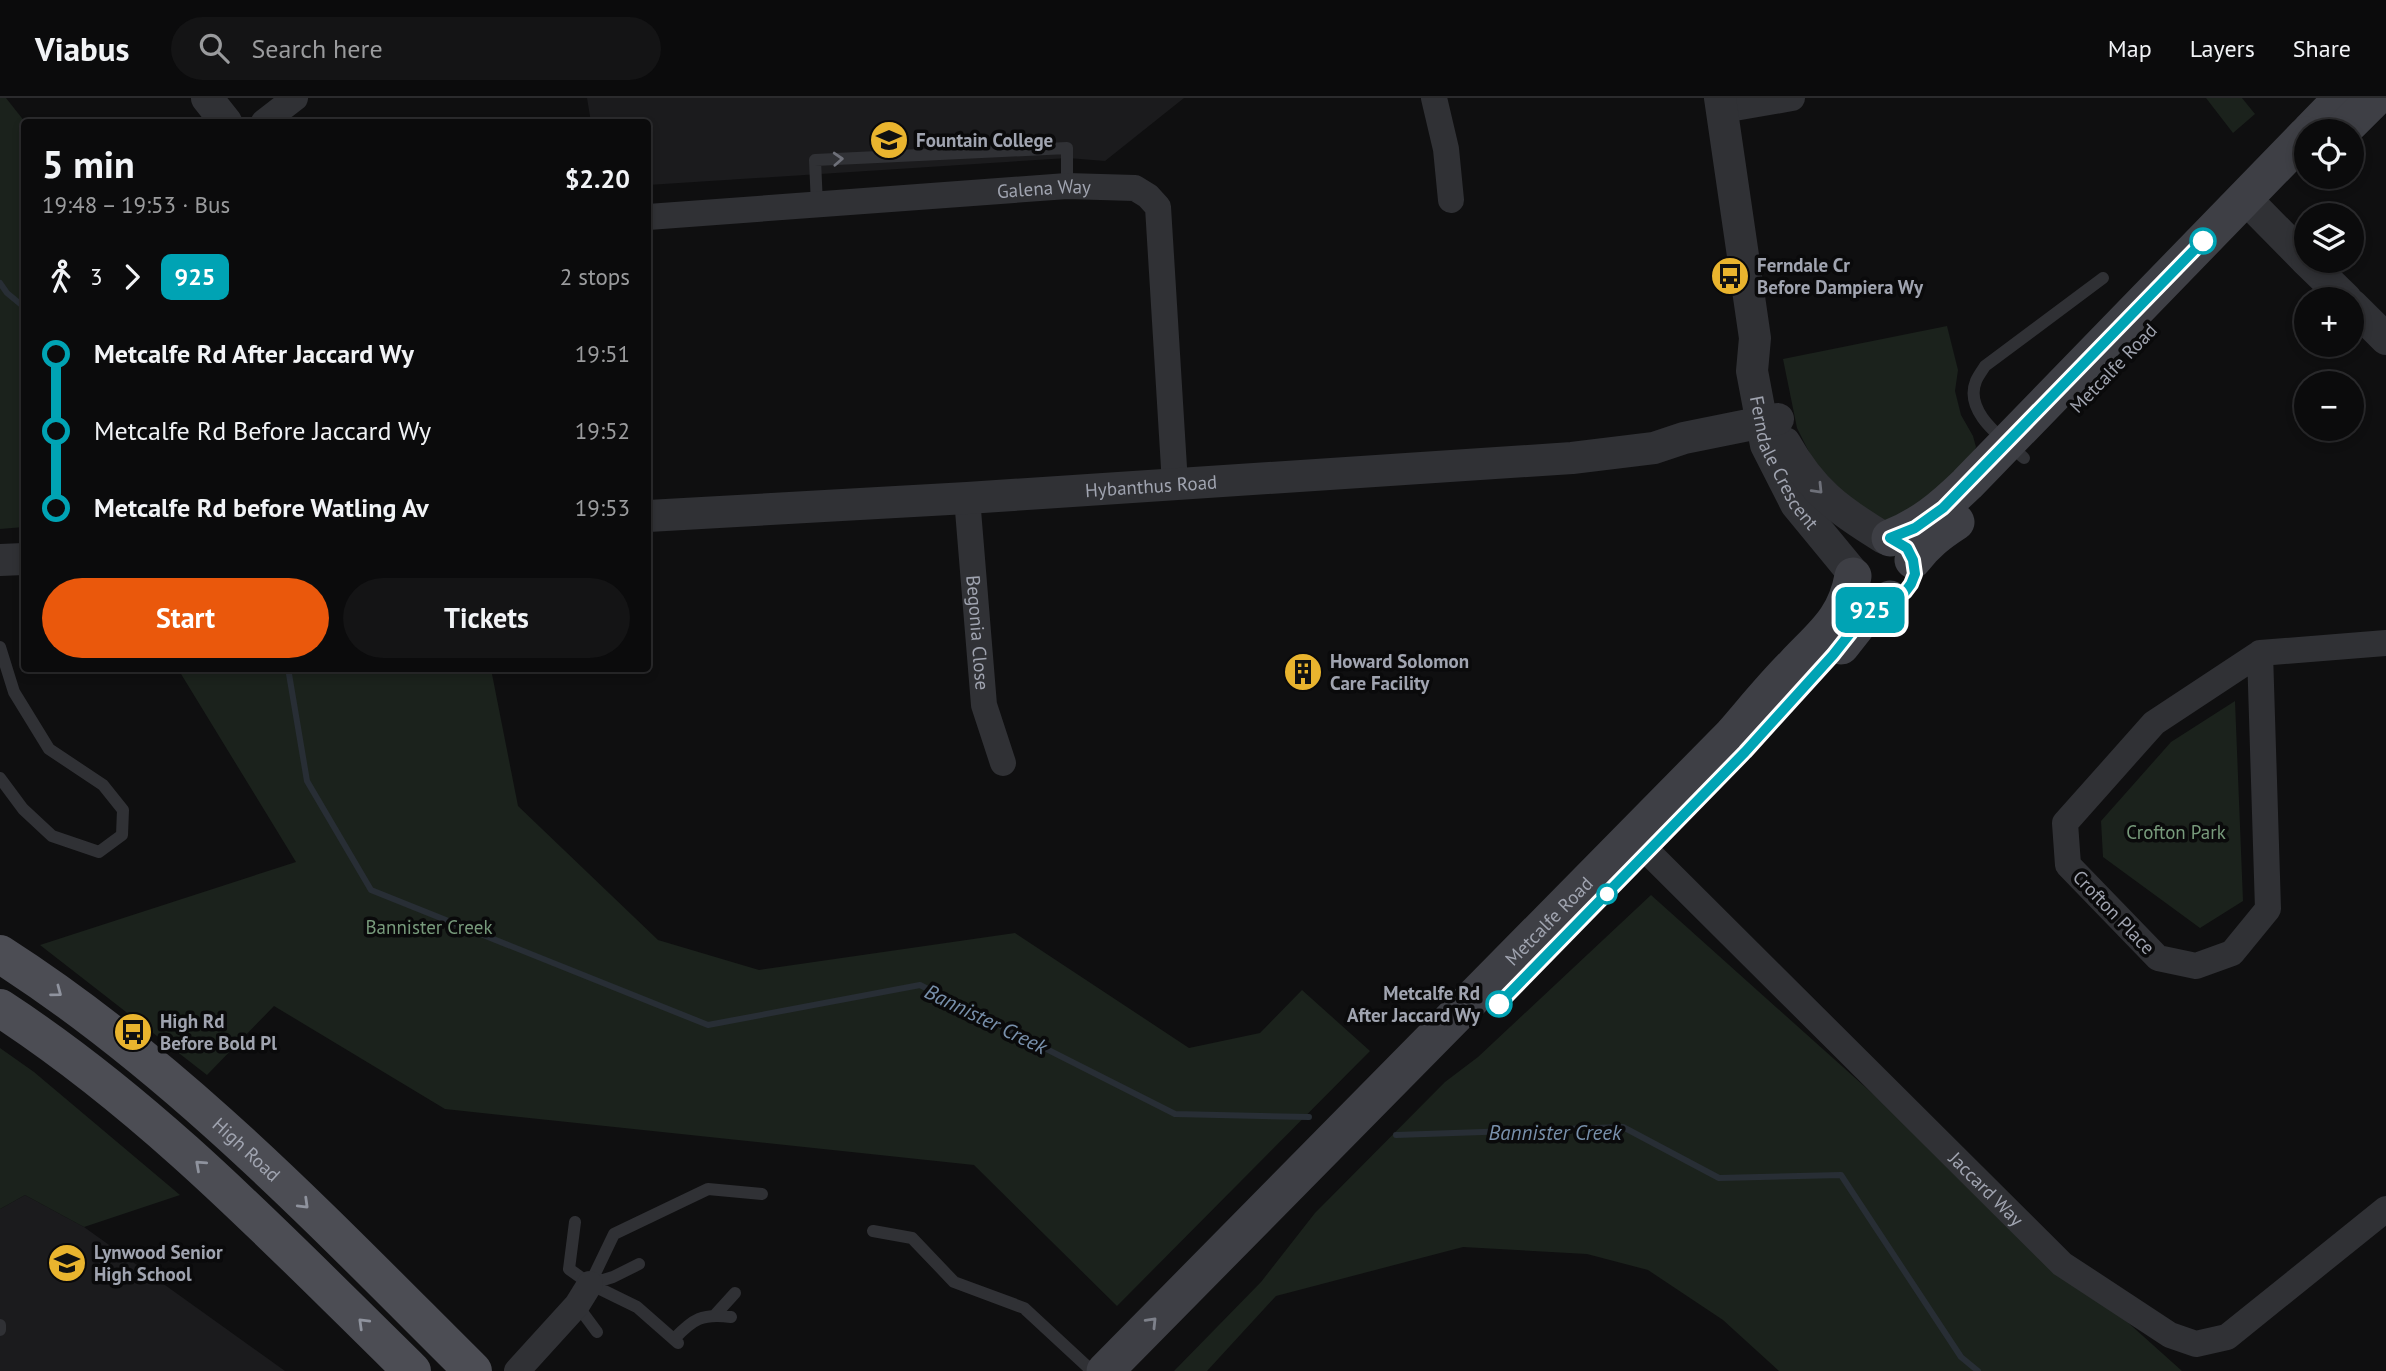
<!DOCTYPE html>
<meta charset="utf-8">
<style>
body{margin:0;font-family:"PT Sans",sans-serif;background:#141415;color:#f1f3f6;height:100vh;display:flex;flex-direction:column;font-size:26px;white-space:nowrap}
*{box-sizing:border-box;margin:0}
p{font-size:23px;color:#9a9b9d}
.icon{flex:none;width:38px;height:38px;fill:none;stroke:currentColor;stroke-width:2;stroke-linecap:round;stroke-linejoin:round}
.map{position:relative;flex:1;overflow:hidden}
.sheet{position:absolute;left:21px;top:21px;width:630px;height:553px;display:flex;flex-direction:column;background:#0b0b0c;border-radius:7px;box-shadow:0 4px 10px #0003,0 0 0 2px #2b2b2d}
.sheet>*{flex:none}
.badge{padding:0 14px;border-radius:10px;font-size:24px;line-height:46px}
.fabs{position:absolute;left:2294px;top:21px;display:grid;gap:14px}
.fabs a{display:grid;place-items:center;width:70px;height:70px;border-radius:50%;background:#0b0b0c;box-shadow:0 4px 10px #0003,0 0 0 2px #2b2b2d;font-size:35px}
.map>.badge{position:absolute;translate:-50% -50%;box-shadow:0 0 0 4px #fff}
.legs{display:flex;align-items:center;gap:10px;height:77px;padding:0 21px;font-size:23px}
.legs p{margin-inline-start:auto}
.head{display:flex;align-items:center;justify-content:space-between;height:119px;padding:0 21px}
h1{font-size:38px;font-weight:700;line-height:52px}
.action{display:flex;gap:14px;margin-top:auto;padding:14px 21px}
.action a{flex:1;height:80px;border-radius:42px;background:#ea580c;color:#fff;font-size:28px;font-weight:700;line-height:80px;text-align:center}
.action a+a{background:#141415;color:#f1f3f6}
ul{padding:0 21px;list-style:none}
li{display:flex;align-items:center;gap:24px;height:77px;font-size:26px}
li i{display:grid;place-items:center;width:10px;height:100%;margin:0 9px;background:currentColor}
li i::after{content:'';width:18px;height:18px;margin:-9px;border:5px solid;border-radius:50%;background:#0b0b0c}
li p{margin-inline-start:auto}
li:first-child i{background:linear-gradient(#0000 50%,currentColor 0)}
li:last-child i{background:linear-gradient(currentColor 50%,#0000 0)}
header{display:flex;align-items:center;gap:42px;box-sizing:border-box;height:98px;padding:0 35px;background:#0b0b0c;border-bottom:2px solid #2b2b2d}
header strong{font-size:33px}
nav{display:flex;gap:38px;margin-inline-start:auto;font-size:24px}
.search{width:490px;height:63px;background:#141415;display:flex;align-items:center;gap:18px;box-sizing:border-box;padding:0 24px;border-radius:38px;color:#9a9b9d;font-size:26px}
.map>svg:first-child{display:block}
.built{fill:#1b1b1d}
.green{fill:#1b221c}
.lines{fill:none;stroke-linecap:round;stroke-linejoin:round}
.stream{stroke:#282e35;stroke-width:6}
.service{stroke:#303135;stroke-width:12}
.minor{stroke:#303135;stroke-width:26}
.tertiary{stroke:#303135;stroke-width:32}
.secondary{stroke:#3e3f45;stroke-width:37}
.primary{stroke:#4c4d54;stroke-width:38}
.oneway{stroke:#6e7079}
.oneway2{stroke:#8f939e}
.oneway3{stroke:#7e818b}
.line-1-casing{stroke:#fff;stroke-width:16}
.line-1{stroke:#00a3b4;stroke-width:10}
.stop-1-dot{fill:#fff;stroke:#00a3b4;stroke-width:3.5}
.labels{text-anchor:middle;dominant-baseline:central;stroke-width:7;stroke-linejoin:round;paint-order:stroke}
.poi-label{font-size:19px;font-weight:bold;fill:#a0a4b0;stroke:#0a0a0b;text-anchor:start}
.street-label{font-size:19px;fill:#a0a4b0;stroke:#0a0a0b}
.park-label{font-size:19px;fill:#789b7c;stroke:#0a0a0b}
.stop-label{font-size:19px;font-weight:bold;fill:#a0a4b0;stroke:#0a0a0b;text-anchor:end}
.water-label{font-size:21px;font-style:italic;fill:#7890ab;stroke:#0a0a0b}
</style>
<header>
<strong>Viabus</strong>
<div class="search"><svg class="icon" aria-label="search" viewBox="0 0 24 24"><circle cx="10" cy="10" r="6"/><path d="M15 15l6 6"/></svg>Search here</div>
<nav><a>Map</a><a>Layers</a><a>Share</a></nav>
</header>
<div class="map">
<svg width="2386" height="1273" viewBox="0 0 2386 1273">
<rect width="100%" height="100%" fill="#0f0f10"/>
<path class="built" d="M 587,0 L 1184,0 L 1105,63 L 1068,60 L 648,87 L 648,24 L 591,24 Z
M 25,1097 L 84,1129 L 285,1273 L 0,1273 L 0,1111 Z"/>
<path class="green" d="M 0,0 L 6,0 L 25,24 L 24,429 L 0,431 Z
M 2206,0 L 2242,0 L 2255,16 L 2233,35 Z
M 1947,228 L 1958,272 L 1955,293 L 1961,317 L 1973,338 L 1976,349 L 1970,361 L 1923,406 L 1889,424 L 1855,411 L 1816,368 L 1797,330 L 1783,261 Z
M 178,571 L 491,571 L 518,708 L 658,842 L 759,872 L 1015,835 L 1189,950 L 1260,935 L 1302,892 L 1370,953 L 1117,1208 L 974,1067 L 445,1011 L 274,908 L 207,977 L 40,847 L 296,764 Z
M 2235,603 L 2243,803 L 2200,830 L 2103,759 L 2101,723 L 2171,644 Z
M 1651,797 L 2182,1273 L 1779,1273 L 1723,1222 L 1648,1172 L 1587,1156 L 1463,1149 L 1276,1198 L 1207,1273 L 1174,1273 L 1261,1184 L 1315,1115 L 1445,984 L 1478,959 Z
M 0,950 L 34,974 L 180,1097 L 84,1129 L 25,1097 L 0,1111 Z"/>
<g class="lines">
<path class="stream" d="M 0,185 L 7,195 L 24,209
M 288,570 L 307,683 L 371,792 L 708,927 L 920,887 L 1175,1016 L 1309,1019
M 1396,1037 L 1623,1029 L 1719,1080 L 1841,1077 L 1961,1259 L 1978,1273"/>
<path class="service" d="M 817,107 L 815,62 L 1067,50 L 1067,88
M 2024,360 C 2005,342 1963,315 1976,283 C 1978,278 1982,273 1985,268 L 2103,180
M 0,549 L 14,594 L 49,651 L 103,687 L 123,712 L 122,737 L 99,754 L 52,738 L 23,711 L 0,680
M 575,1124 L 569,1171 L 590,1186 L 637,1209 L 678,1245
M 873,1133 L 912,1140 L 954,1184 L 1024,1210 L 1092,1273
M 590,1186 L 614,1136 L 708,1091 L 762,1096
M 590,1186 L 613,1179 L 639,1166
M 577,1207 L 597,1234
M 715,1217 L 735,1195
M 0,1227 L 0,1232
M 674,1241 C 693,1221 702,1215 731,1219"/>
<g class="minor">
<path d="M 1434,0 L 1446,51 L 1451,102"/>
<path d="M 1723,12 L 1792,0"/>
<path d="M 264,24 L 295,0"/>
<path id="s1" d="M 648,119 L 1067,88 L 1135,90 L 1148,98 L 1158,109 L 1175,386"/>
<path id="s2" d="M 967,400 L 984,607 L 1003,665"/>
<path d="M 2260,555 L 2268,811 L 2232,855 L 2196,868 L 2158,860 L 2068,767 L 2065,725 L 2154,625 L 2260,555 L 2386,545"/>
<path id="s3" d="M 1632,738 L 2062,1166 L 2170,1237 L 2196,1246 L 2227,1239 L 2386,1111"/>
<path d="M 517,1273 L 577,1207 L 590,1186"/>
</g>
<g class="tertiary">
<path d="M 207,0 L 226,24"/>
<path id="s4" d="M 1720,0 L 1755,240 L 1752,273 L 1766,347 L 1796,406 L 1852,474"/>
<path d="M 2245,100 L 2306,162"/>
<path d="M 2307,163 L 2346,201"/>
<path d="M 2352,207 L 2386,241"/>
<path d="M 1785,345 C 1812,393 1838,412 1884,440"/>
<path id="s5" d="M 648,418 L 967,400 L 1572,360 L 1654,350 L 1684,340 L 1778,321"/>
<path d="M 0,462 L 24,461"/>
</g>
<g class="secondary">
<path d="M 2310,33 L 2342,0"/>
<path d="M 2342,33 L 2375,0"/>
<path d="M 1890,440 C 1922,427 1942,410 1967,386 L 2306,37"/>
<path d="M 1913,462 C 1926,445 1939,435 1956,424"/>
<path d="M 1841,548 L 1867,515 L 1890,501"/>
<path id="s6" d="M 1105,1273 L 1732,637 C 1752,614 1772,589 1794,567 C 1822,537 1845,522 1853,478"/>
</g>
<g class="primary">
<path id="s7" d="M 0,856 C 178,970 324,1125 473,1273"/>
<path d="M 0,910 C 155,1011 281,1145 412,1273"/>
</g>
</g>
<defs><path id="oneway-chevron" d="M-2-3.5L2.5 0L-2 3.5" fill="none" stroke-width="1.6" stroke-linecap="round" stroke-linejoin="round" transform="scale(1.75)"/></defs>
<g class="oneway">
<use href="#oneway-chevron" transform="translate(838 61) rotate(-3)"/>
<use href="#oneway-chevron" transform="translate(1818 391) rotate(46)"/>
</g>
<g class="oneway2">
<use href="#oneway-chevron" transform="translate(57 894) rotate(37)"/>
<use href="#oneway-chevron" transform="translate(200 1067) rotate(-138)"/>
<use href="#oneway-chevron" transform="translate(304 1106) rotate(44)"/>
<use href="#oneway-chevron" transform="translate(363 1225) rotate(-136)"/>
</g>
<use class="oneway3" href="#oneway-chevron" transform="translate(1152 1224) rotate(-46)"/>
<g class="lines">
<defs>
<path id="line-1" d="M 1499,906 L 1745,654 L 1833,557 L 1867,514 L 1905,494 L 1911,486 L 1915,476 L 1913,462 L 1907,450 L 1890,440 L 1915,430 L 1943,410 L 2203,143"/>
</defs>
<use href="#line-1" class="line-1-casing"/>
<use href="#line-1" class="line-1"/>
</g>
<defs>
<symbol id="school-disc" viewBox="-11 -11 22 22"><circle r="9.5" fill="#e9b42e" stroke="#0a0a0b"/><path d="M0-5L7-2L0 1L-7-2ZM-4 1L0 2.5L4 1V4Q0 6-4 4Z" fill="#111"/></symbol>
<symbol id="bus-disc" viewBox="-11 -11 22 22"><circle r="9.5" fill="#e9b42e" stroke="#0a0a0b"/><path d="M-5-6H5V4H4V6H2V4H-2V6H-4V4H-5ZM-3.5-4V0h7V-4ZM-3.5 1.2v1.5H-2V1.2ZM2 1.2v1.5H3.5V1.2Z" fill="#111"/></symbol>
<symbol id="building-disc" viewBox="-11 -11 22 22"><circle r="9.5" fill="#e9b42e" stroke="#0a0a0b"/><path d="M-4-6H4V6H1V3H-1V6H-4ZM-2.5-4.3h1.7v1.8h-1.7ZM.8-4.3h1.7v1.8H.8ZM-2.5-1h1.7V.8h-1.7ZM.8-1h1.7V.8H.8Z" fill="#111"/></symbol>
</defs>
<g fill-rule="evenodd">
<use href="#school-disc" x="867" y="20" width="44" height="44"/>
<use href="#bus-disc" x="1708" y="156" width="44" height="44"/>
<use href="#building-disc" x="1281" y="552" width="44" height="44"/>
<use href="#bus-disc" x="111" y="912" width="44" height="44"/>
<use href="#school-disc" x="45" y="1143" width="44" height="44"/>
</g>
<g class="stop-1-dot">
<circle cx="2203" cy="143" r="12"/>
<circle cx="1607" cy="796" r="9"/>
<circle cx="1499" cy="906" r="12"/>
</g>
<g class="labels">
<g class="poi-label">
<text x="916" y="42">Fountain College</text>
<text x="1757" y="167">Ferndale Cr<tspan x="1757" dy="22">Before Dampiera Wy</tspan></text>
<text x="1330" y="563">Howard Solomon<tspan x="1330" dy="22">Care Facility</tspan></text>
<text x="160" y="923">High Rd<tspan x="160" dy="22">Before Bold Pl</tspan></text>
<text x="94" y="1154">Lynwood Senior<tspan x="94" dy="22">High School</tspan></text>
</g>
<g class="street-label">
<text stroke="none"><textPath href="#s1" startOffset="397">Galena Way</textPath></text>
<text transform="translate(2113 270) rotate(-46)">Metcalfe Road</text>
<text stroke="none"><textPath href="#s4" startOffset="374">Ferndale Crescent</textPath></text>
<text stroke="none"><textPath href="#s5" startOffset="504">Hybanthus Road</textPath></text>
<text stroke="none"><textPath href="#s2" startOffset="135">Begonia Close</textPath></text>
<text transform="translate(2114 814) rotate(46)">Crofton Place</text>
<text stroke="none"><textPath href="#s6" startOffset="632">Metcalfe Road</textPath></text>
<text stroke="none"><textPath href="#s7" startOffset="315">High Road</textPath></text>
<text stroke="none"><textPath href="#s3" startOffset="500">Jaccard Way</textPath></text>
</g>
<g class="park-label">
<text x="2176" y="734">Crofton Park</text>
<text x="429" y="829">Bannister Creek</text>
</g>
<g class="stop-label">
<text x="1480" y="895">Metcalfe Rd<tspan x="1480" dy="22">After Jaccard Wy</tspan></text>
</g>
<g class="water-label">
<text transform="translate(986 921) rotate(26)">Bannister Creek</text>
<text x="1555" y="1034">Bannister Creek</text>
</g>
</g>
</svg>
<div class="fabs">
<a><svg class="icon" aria-label="locate" viewBox="0 0 24 24"><circle cx="12" cy="12" r="6"/><path d="M12 2v4M12 18v4M2 12h4M18 12h4"/></svg></a>
<a><svg class="icon" aria-label="layers" viewBox="0 0 24 24"><path d="M12 4l9 5-9 5-9-5zM3 14l9 5 9-5"/></svg></a>
<a>+</a>
<a>−</a>
</div>
<b class="badge" style="left:1870px;top:512px;background:#00a3b4;color:#fff">925</b>
<section class="sheet">
<div class="head"><div><h1>5 min</h1><p>19:48 – 19:53 · Bus</p></div><b>$2.20</b></div>
<div class="legs"><svg class="icon" aria-label="walk" viewBox="0 0 24 24"><circle cx="13" cy="4" r="2"/><path d="M13 8l-2 6 4 7M11 14l-3 7M7 12l3-4h3l4 4"/></svg>3<svg class="icon" aria-label="forward" viewBox="0 0 24 24"><path d="M9 5l7 7-7 7"/></svg><b class="badge" style="background:#00a3b4;color:#fff">925</b><p>2 stops</p></div>
<ul>
<li><i style="color:#00a3b4"></i><b>Metcalfe Rd After Jaccard Wy</b><p>19:51</p></li>
<li><i style="color:#00a3b4"></i><span>Metcalfe Rd Before Jaccard Wy</span><p>19:52</p></li>
<li><i style="color:#00a3b4"></i><b>Metcalfe Rd before Watling Av</b><p>19:53</p></li>
</ul>
<div class="action"><a>Start</a><a>Tickets</a></div>
</section>
</div>
